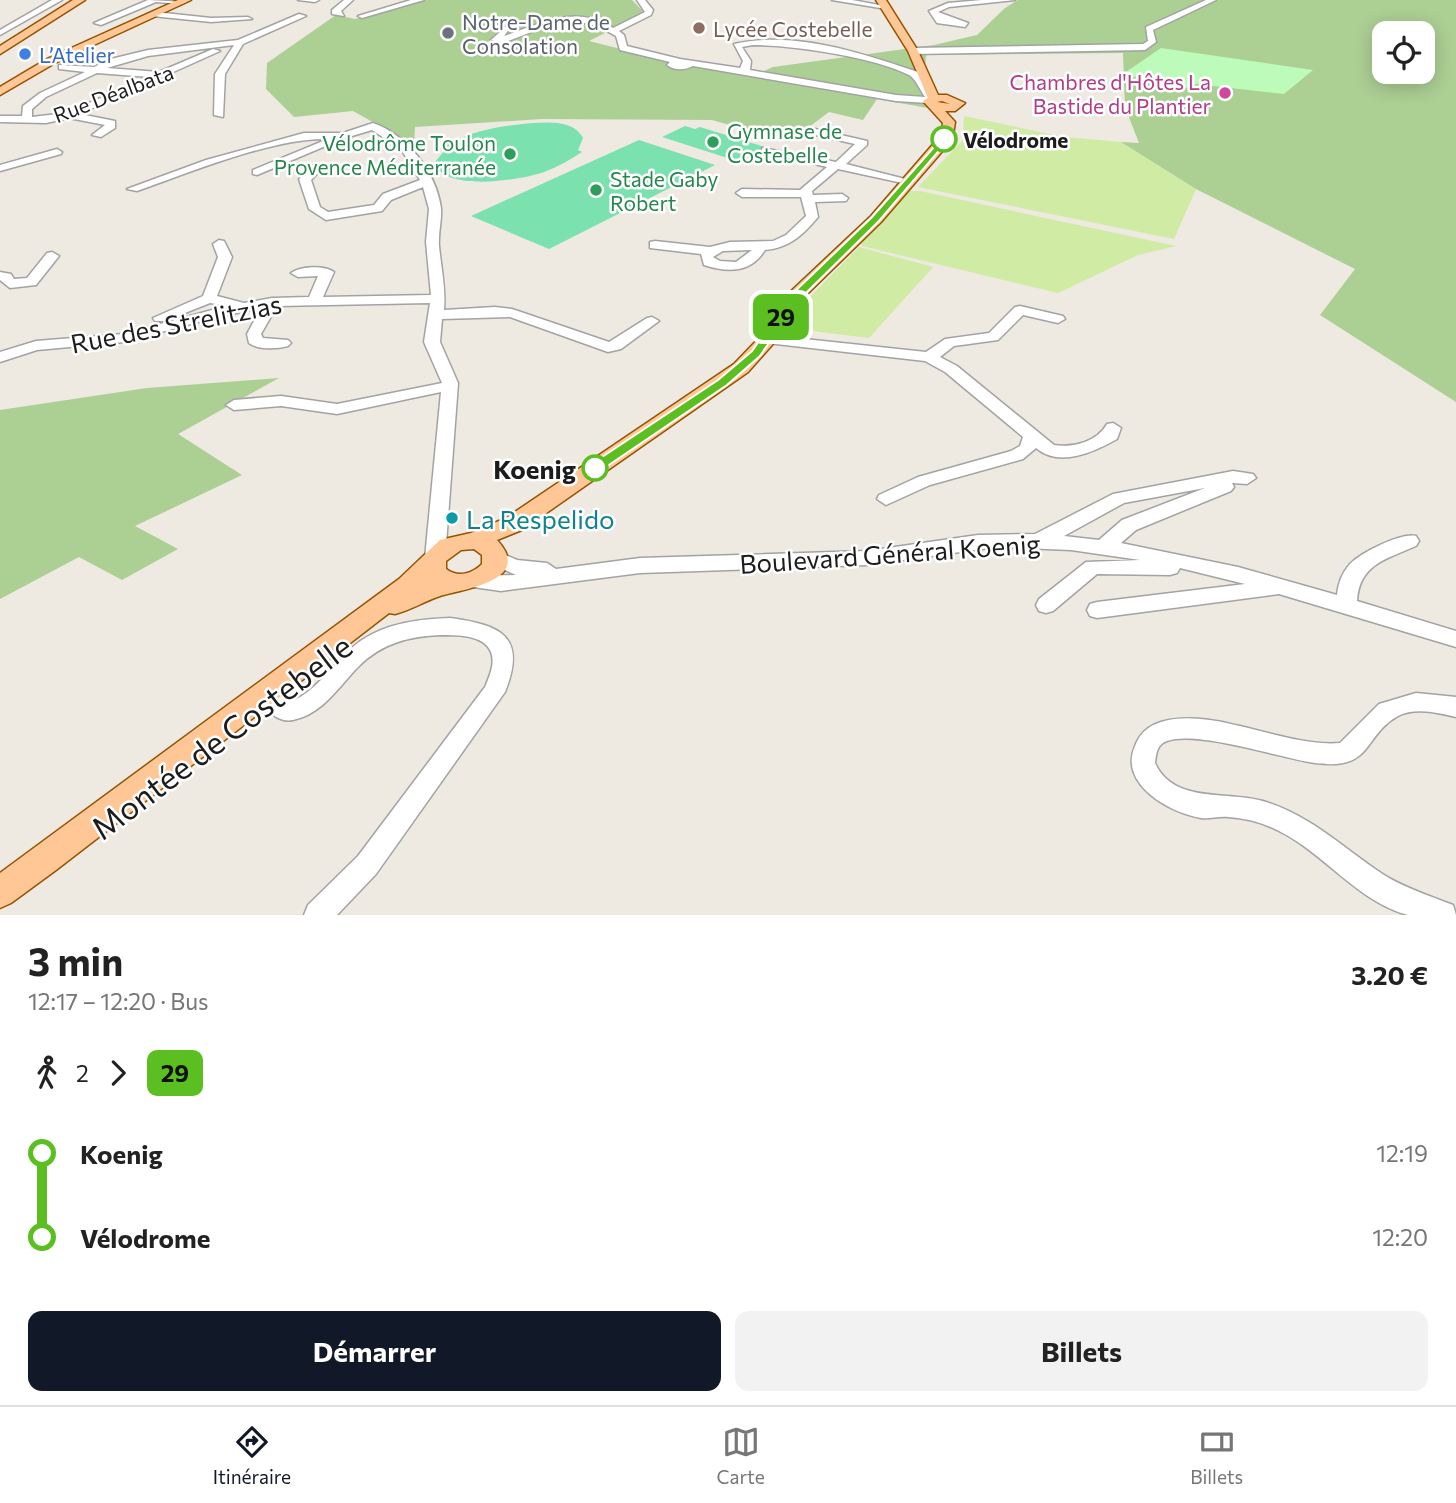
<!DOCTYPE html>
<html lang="fr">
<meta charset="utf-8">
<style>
body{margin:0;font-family:Commissioner,sans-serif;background:#f2f2f2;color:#222;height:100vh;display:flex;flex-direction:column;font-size:26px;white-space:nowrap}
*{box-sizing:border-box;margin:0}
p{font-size:23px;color:#767676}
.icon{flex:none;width:38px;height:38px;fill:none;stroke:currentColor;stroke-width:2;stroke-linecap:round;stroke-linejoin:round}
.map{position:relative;height:915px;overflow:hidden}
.side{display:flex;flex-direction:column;background:#fff;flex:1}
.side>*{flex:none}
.badge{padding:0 14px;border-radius:10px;font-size:24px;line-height:46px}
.buttons{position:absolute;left:1372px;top:21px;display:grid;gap:14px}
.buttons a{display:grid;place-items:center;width:63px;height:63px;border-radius:14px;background:#fff;box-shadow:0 4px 18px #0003;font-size:35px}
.map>.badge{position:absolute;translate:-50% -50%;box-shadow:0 0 0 4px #fff}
.legs{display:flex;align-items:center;gap:10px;height:77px;padding:0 28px;font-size:23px}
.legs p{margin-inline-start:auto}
.overview{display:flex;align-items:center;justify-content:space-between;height:119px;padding:0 28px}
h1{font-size:38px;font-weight:700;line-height:52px}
.action{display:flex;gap:14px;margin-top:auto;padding:14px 28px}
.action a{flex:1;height:80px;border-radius:14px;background:#111827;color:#fff;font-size:28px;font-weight:700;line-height:80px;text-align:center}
.action a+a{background:#f2f2f2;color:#222}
ul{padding:0 28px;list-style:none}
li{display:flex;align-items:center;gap:24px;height:84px;font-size:26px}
li i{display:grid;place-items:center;width:10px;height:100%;margin:0 9px;background:currentColor}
li i::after{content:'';width:18px;height:18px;margin:-9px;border:5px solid;border-radius:50%;background:#fff}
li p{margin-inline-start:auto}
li:first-child i{background:linear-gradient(#0000 50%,currentColor 0)}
li:last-child i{background:linear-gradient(currentColor 50%,#0000 0)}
.menu{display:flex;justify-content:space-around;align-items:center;height:98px;border-top:2px solid #e0e0e0;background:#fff;font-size:19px;color:#767676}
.menu a{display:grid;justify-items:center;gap:4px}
.menu .on{color:#111827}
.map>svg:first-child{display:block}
.grass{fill:#cfeba4}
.forest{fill:#accf94;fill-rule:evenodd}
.park{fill:#bdfbbb}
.pitch{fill:#7be1af}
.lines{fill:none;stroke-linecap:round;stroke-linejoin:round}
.minor-casing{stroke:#a3a3a3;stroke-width:3}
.major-casing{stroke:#955300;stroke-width:3}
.minor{fill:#fff;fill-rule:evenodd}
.major{fill:#ffc696;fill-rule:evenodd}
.line-1{fill:#5bbf21;stroke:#fff;stroke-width:2}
.education-dot{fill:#8d6e63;stroke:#fff;stroke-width:2.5}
.worship-dot{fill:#6b7280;stroke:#fff;stroke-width:2.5}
.shop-dot{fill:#3f7fe0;stroke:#fff;stroke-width:2.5}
.hotel-dot{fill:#d1479c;stroke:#fff;stroke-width:2.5}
.stop-1-dot{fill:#fff;stroke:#5bbf21;stroke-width:3.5}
.leisure-dot{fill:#2e9e5b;stroke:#fff;stroke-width:2.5}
.culture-dot{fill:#0f9aa8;stroke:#fff;stroke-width:2.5}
.labels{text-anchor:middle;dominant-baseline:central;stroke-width:5;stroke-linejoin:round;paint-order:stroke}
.far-worship-label{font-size:21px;fill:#5b616d;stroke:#fff;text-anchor:start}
.far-education-label{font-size:21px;fill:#785e54;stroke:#fff;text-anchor:start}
.far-shop-label{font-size:21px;fill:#366cbe;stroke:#fff;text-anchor:start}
.far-hotel-label{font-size:21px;fill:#b23c85;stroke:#fff;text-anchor:end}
.far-street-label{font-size:21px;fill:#1c1c1c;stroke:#fff}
.far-leisure-label{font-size:21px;fill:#27864d;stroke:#fff;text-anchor:start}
.far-stop-label{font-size:21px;font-weight:bold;fill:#1c1c1c;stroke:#fff;text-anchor:start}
.street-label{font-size:26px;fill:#1c1c1c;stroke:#fff}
.stop-label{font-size:26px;font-weight:bold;fill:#1c1c1c;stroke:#fff;text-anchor:end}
.culture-label{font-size:26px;fill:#0d838f;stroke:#fff;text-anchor:start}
.near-street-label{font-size:32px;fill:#1c1c1c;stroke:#fff}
</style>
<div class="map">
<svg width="1456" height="915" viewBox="0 0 1456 915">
<rect width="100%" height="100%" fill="#eee9e1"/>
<path class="grass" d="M 964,116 L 1064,137 L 1121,142 L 1196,189 L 1174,239 L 918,187 L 963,140 Z
M 909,191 L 920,191 L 1176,246 L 1138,255 L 1058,293 L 862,246 L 861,243 Z
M 859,247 L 933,267 L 869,338 L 788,328 L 799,308 Z"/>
<path class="forest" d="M 423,0 L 632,0 L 645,13 L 589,41 L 681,64 L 751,77 L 773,67 L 934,45 L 977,35 L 1005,8 L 1018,0 L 1456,0 L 1456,402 L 1320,315 L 1355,269 L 1196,189 L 1121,142 L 1139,143 L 1125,107 L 1123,53 L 926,55 L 924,100 L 928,108 L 877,99 L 863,120 L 829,112 L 789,142 L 712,120 L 542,119 L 415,127 L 414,145 L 353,111 L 294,117 L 266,89 L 267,63 L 336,15 L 355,19 ZM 1384,33 L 1423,33 L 1423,72 L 1384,72 Z
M 279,378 L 178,434 L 242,475 L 135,526 L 178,549 L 122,580 L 79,557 L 0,599 L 0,410 L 147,388 Z"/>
<path class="park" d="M 1161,48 L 1313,70 L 1284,94 L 1196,84 L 1183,89 L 1123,74 Z"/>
<path class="pitch" d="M 534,123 C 551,122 574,121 583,138 L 578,150 L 582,152 C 570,160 557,167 544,172 C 522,180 442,193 435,162 L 445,150 L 440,149 C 471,130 499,126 534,123 Z
M 685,126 L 695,129 L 700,127 L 765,147 L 737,161 L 662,137 Z
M 639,140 L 715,165 L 549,249 L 471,216 Z"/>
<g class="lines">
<defs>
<path id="minor" d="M 52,0 L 62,0 L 0,35 L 0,30 Z
M 148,0 L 186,2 L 182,4 L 156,2 L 101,25 L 94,23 Z
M 298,0 L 319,0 L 315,2 Z
M 344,0 L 353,0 L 341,11 L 344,16 L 332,14 L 332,10 Z
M 411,0 L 424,0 L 362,18 L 358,16 Z
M 637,0 L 645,0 L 653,10 L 651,15 L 619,31 L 624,35 L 627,46 L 680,59 L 740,68 L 743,61 L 734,44 C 793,30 862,53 918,72 L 936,99 L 929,103 L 896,101 L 693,66 C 685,70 675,71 667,65 L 670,62 L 620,50 L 616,36 C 570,8 549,27 502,43 L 491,40 L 501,31 L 489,27 L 489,23 L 510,28 L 504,36 C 543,23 575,4 613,28 L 645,12 ZM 753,45 C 792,45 874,57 909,75 C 916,79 920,90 925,97 L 896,95 L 750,70 L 751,61 L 742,47 Z
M 832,0 L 852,0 L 890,7 L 886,9 Z
M 982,0 L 1015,0 L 949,7 L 938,12 L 968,23 L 965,27 L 937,23 L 929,11 L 948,3 Z
M 1206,0 L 1216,0 L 1153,30 L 1156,42 L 1145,50 L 913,54 L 909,51 L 913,48 L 1143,44 L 1148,41 L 1146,27 Z
M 155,12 L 211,18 L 248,17 L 252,19 L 211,22 L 152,16 Z
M 299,14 L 306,16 L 243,44 L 225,74 L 223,117 L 214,115 L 215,74 L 234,45 L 148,56 L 107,68 L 159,72 L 213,49 L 220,51 L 80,114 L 115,121 L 115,128 L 101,137 L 92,135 L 105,125 L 69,118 L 46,123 L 0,122 L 0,116 L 22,116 L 23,106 L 40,93 L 85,72 L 59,69 L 59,65 L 94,67 L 111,59 L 148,50 L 238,40 ZM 97,73 L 149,77 L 66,113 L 32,117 L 32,109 L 46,97 Z
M 373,123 C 407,135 436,172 441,208 C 442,220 438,233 439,246 C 441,267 446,289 444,310 L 495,307 L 512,309 L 609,342 L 647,318 L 652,317 L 659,321 L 621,349 L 608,352 L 510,317 L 442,319 L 440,342 L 458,383 L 445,558 L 442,563 L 428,563 L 425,558 L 441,392 L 337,414 L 281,406 L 234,410 L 226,405 L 234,400 L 281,396 L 337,404 L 442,383 L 424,342 L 430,303 L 277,306 L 261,334 L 263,338 L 288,340 L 291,343 L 288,346 C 277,349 258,350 249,343 L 247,334 L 261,308 L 217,317 L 124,342 L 37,350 L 0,362 L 0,352 L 36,341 L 123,334 L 227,306 L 210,303 L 165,321 L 155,321 L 153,318 L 203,296 L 218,257 L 213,244 L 219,240 L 224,241 L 232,257 L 217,296 L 244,303 L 272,298 L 309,297 L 318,276 L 298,277 L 291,273 C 301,266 324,265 334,272 L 323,297 L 431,295 L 426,242 L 429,209 L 423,187 L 391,200 L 382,211 L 326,220 L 309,209 L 299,179 L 316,163 L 326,165 L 311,180 L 320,207 L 328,212 L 374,205 L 383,194 L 420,180 L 401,149 L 372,130 L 342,139 L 257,175 L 253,174 L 253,170 L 328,139 C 275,137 189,173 137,191 L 127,189 L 206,160 L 304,133 L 343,133 Z
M 815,129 L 867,141 L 867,145 L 846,164 L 913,181 L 907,184 L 838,169 L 812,191 L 813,195 L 842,194 L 848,198 L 846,201 L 815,202 L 818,217 C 803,235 789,248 765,250 C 751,273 728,273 704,265 L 701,254 L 650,248 L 650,242 L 655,241 L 710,247 L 730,242 L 773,241 L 786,235 L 806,216 L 801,197 L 742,197 L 736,193 L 742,189 L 800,190 L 827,167 L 762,152 L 762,148 L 836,162 L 855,144 L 811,134 L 810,132 ZM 752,250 L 736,262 L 720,261 L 713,257 L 723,251 Z
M 57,149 L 62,152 L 61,154 L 0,171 L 0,165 Z
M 52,252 L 59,256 L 36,285 L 10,288 L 0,280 L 0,272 L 11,274 L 14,279 L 27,278 L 47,253 Z
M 1020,306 L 1063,316 L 1065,319 L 1058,323 L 1023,315 L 998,340 L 954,346 L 940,357 L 957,366 L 1054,445 C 1073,448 1097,442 1107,424 L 1113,423 L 1121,428 L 1117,439 C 1094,452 1060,468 1036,448 L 1023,459 L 930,485 L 886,505 L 877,499 L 879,495 L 918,477 L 1011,451 L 1020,446 L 1023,437 L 945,372 L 925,361 L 767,343 L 760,339 L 767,335 L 926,352 L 945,339 L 989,333 L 1015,307 Z
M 1233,471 L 1253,474 L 1256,478 L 1247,484 L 1232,483 L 1234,487 L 1231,491 L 1136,530 L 1121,543 L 1238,567 L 1337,595 C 1338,584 1342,573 1350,564 C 1360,553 1402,532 1416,536 L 1419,541 L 1416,546 C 1387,559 1359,564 1357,601 L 1456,631 L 1456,647 L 1279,594 L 1097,618 L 1090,616 L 1087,610 L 1090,604 L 1097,602 L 1245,584 L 1180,568 L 1177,573 L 1170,575 L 1097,574 L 1053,611 L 1046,613 L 1039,611 L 1036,605 L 1039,599 L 1086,562 L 1140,560 L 1071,550 L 996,547 L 867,565 L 640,573 L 501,591 L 466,586 L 463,581 L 466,576 L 516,575 L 487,562 L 484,557 L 487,552 L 494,550 L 517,560 L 547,563 L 556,569 L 640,558 L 867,551 L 978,535 L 1035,534 L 1113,494 ZM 1205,488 L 1122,520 L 1099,540 L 1064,536 L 1124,503 Z
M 450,618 C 502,625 527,637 505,692 L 376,874 L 337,915 L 304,915 L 308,905 L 358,856 L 485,687 C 491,673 499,655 484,643 C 473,635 455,635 442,635 C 410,636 382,643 359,666 C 339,686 323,714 293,720 C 278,723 267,711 261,698 L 272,676 L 280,674 L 288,676 L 291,683 L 284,696 L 288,701 C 310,701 341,653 362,640 C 388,623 420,619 450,618 Z
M 1416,693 L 1456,697 L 1456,717 C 1439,713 1415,707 1398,716 C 1362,736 1374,771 1315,763 C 1280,758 1197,730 1167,741 C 1157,744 1156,754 1155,763 C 1174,805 1230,790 1266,802 C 1313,817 1344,849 1384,875 C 1405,888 1430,896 1453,905 L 1456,915 C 1441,915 1422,915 1408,915 C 1358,902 1324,853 1279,831 C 1264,823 1245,818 1228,817 C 1219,816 1210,819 1201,818 C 1170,813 1118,784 1135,746 C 1140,733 1148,726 1161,722 C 1213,706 1285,748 1340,743 L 1379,704 Z"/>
<path id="major" d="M 73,0 L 85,0 L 0,54 L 0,46 Z
M 178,0 L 191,0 L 55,63 L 0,95 L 0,87 L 47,59 Z
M 876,0 L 886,0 L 918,51 L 938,95 L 947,95 L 965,103 L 955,111 L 945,111 L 955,122 L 953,135 L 945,148 L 881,222 L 800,301 L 772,345 L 748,372 L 522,530 L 497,540 C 535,581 462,589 440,596 C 425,601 411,610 395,614 L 389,613 L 56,870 L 11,903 L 0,908 L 0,873 L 399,579 L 440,540 L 471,533 L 506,518 L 734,364 L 759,338 L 788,294 L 871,216 L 941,135 L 943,123 L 923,101 L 928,98 L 908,51 ZM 942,101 L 950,104 L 937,102 ZM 474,549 L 482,555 L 482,564 C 472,574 458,578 446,569 L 446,561 L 461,550 Z"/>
</defs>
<use href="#minor" class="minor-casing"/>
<use href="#major" class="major-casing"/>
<use href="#minor" class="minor"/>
<use href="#major" class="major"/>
</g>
<path class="line-1" d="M 942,138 L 949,139 L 879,221 L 798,301 L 760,356 L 727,385 L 600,471 L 590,471 L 590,465 L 718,380 L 752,351 L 790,296 L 872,217 Z"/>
<circle class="education-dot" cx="699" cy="28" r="7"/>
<circle class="worship-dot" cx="448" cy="33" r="7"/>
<circle class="shop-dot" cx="25" cy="54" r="7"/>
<circle class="hotel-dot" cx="1225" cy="93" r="7"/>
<g class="stop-1-dot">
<circle cx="944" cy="139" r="12"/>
<circle cx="595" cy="468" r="12"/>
</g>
<g class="leisure-dot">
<circle cx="713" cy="142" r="7"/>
<circle cx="510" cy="154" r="7"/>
<circle cx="596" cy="190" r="7"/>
</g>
<circle class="culture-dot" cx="452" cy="518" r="7"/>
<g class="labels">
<g class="far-worship-label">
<text x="462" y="21">Notre-Dame de<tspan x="462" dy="24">Consolation</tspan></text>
</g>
<g class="far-education-label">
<text x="713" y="28">Lycée Costebelle</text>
</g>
<g class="far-shop-label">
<text x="39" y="54">L’Atelier</text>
</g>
<g class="far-hotel-label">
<text x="1211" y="81">Chambres d'Hôtes La<tspan x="1211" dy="24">Bastide du Plantier</tspan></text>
</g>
<g class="far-street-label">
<text transform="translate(113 93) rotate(-21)">Rue Déalbata</text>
</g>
<g class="far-leisure-label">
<text x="727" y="130">Gymnase de<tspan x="727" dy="24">Costebelle</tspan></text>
<text x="496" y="142" text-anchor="end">Vélodrôme Toulon<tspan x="496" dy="24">Provence Méditerranée</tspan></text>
<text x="610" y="178">Stade Gaby<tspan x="610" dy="24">Robert</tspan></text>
</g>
<g class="far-stop-label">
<text x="963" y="139">Vélodrome</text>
</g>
<g class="street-label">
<text transform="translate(176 323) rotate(-11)">Rue des Strelitzias</text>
<text transform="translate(890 553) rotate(-4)">Boulevard Général Koenig</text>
</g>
<g class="stop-label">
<text x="576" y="468">Koenig</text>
</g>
<g class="culture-label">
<text x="466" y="518">La Respelido</text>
</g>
<g class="near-street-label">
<text transform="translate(221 736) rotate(-37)">Montée de Costebelle</text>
</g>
</g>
</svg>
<div class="buttons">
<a><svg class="icon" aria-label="locate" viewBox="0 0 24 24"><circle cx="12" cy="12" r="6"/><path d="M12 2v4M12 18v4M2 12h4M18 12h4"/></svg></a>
</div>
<b class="badge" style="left:781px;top:317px;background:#5bbf21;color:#111">29</b>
</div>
<section class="side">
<div class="overview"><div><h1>3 min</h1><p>12:17 – 12:20 · Bus</p></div><b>3.20 €</b></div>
<div class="legs"><svg class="icon" aria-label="walk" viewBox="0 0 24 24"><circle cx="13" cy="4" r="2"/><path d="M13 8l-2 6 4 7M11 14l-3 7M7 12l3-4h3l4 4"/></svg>2<svg class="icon" aria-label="forward" viewBox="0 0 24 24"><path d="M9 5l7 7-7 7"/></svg><b class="badge" style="background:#5bbf21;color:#111">29</b></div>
<ul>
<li><i style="color:#5bbf21"></i><b>Koenig</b><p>12:19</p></li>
<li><i style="color:#5bbf21"></i><b>Vélodrome</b><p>12:20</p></li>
</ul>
<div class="action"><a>Démarrer</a><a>Billets</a></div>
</section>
<nav class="menu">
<a class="on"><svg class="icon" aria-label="directions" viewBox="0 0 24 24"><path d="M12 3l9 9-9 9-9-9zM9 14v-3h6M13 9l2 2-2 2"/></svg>Itinéraire</a>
<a><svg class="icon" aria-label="map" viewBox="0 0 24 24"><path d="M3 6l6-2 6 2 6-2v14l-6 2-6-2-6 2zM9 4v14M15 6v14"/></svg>Carte</a>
<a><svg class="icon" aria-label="tickets" viewBox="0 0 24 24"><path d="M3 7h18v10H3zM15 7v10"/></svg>Billets</a>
</nav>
